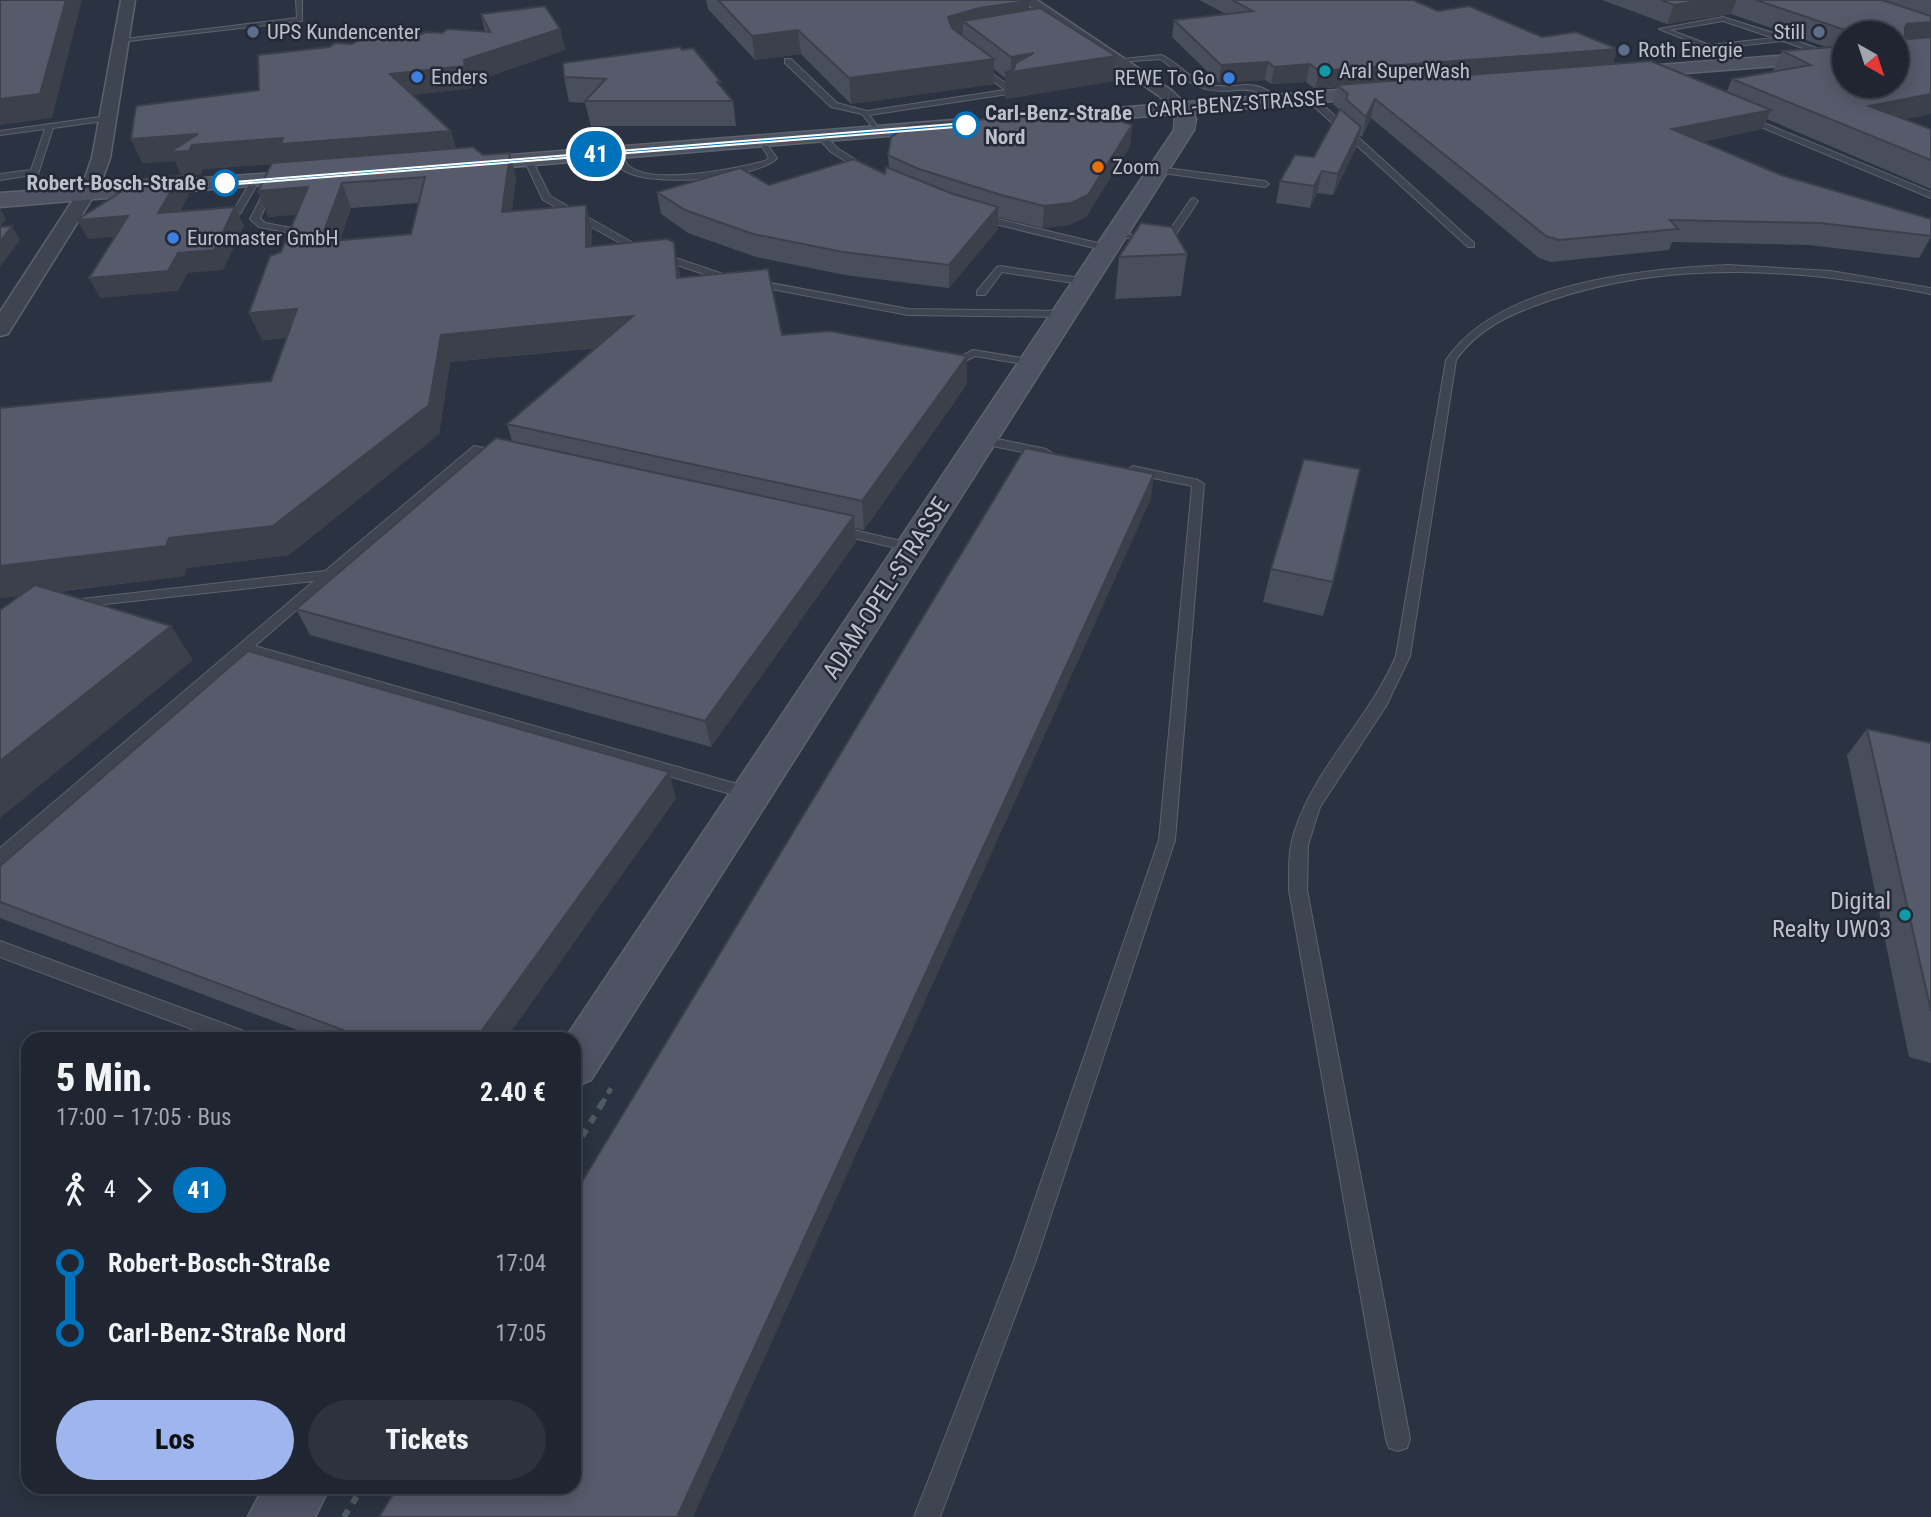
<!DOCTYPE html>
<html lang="de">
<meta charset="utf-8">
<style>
body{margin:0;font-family:"Roboto Condensed",sans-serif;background:#2d323d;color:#f1f3f6;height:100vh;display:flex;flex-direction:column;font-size:26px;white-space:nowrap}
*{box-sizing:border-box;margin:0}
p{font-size:23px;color:#a2a5ab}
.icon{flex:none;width:38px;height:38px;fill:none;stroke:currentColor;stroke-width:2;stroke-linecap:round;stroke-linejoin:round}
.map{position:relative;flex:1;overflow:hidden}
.side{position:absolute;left:21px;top:1032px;width:560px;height:462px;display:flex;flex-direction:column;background:#202631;border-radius:21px;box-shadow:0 4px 18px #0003,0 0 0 2px #3d434d}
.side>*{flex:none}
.badge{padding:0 14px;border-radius:23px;font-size:24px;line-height:46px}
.needle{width:46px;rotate:141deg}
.fabs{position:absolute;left:1832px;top:21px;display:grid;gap:14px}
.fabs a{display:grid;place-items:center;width:77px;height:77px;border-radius:50%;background:#202631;box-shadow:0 4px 18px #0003,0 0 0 2px #3d434d;font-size:35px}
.map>.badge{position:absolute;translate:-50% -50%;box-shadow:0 0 0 4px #fff}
.legs{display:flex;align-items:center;gap:10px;height:77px;padding:0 35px;font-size:23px}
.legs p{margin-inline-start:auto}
.overview{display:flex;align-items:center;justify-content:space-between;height:119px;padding:0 35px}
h1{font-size:38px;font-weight:800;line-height:52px}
.primary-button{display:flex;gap:14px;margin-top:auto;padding:14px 35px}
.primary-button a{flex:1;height:80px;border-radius:42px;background:#9fb5ed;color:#111;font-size:28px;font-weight:800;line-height:80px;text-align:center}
.primary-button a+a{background:#2d323d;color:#f1f3f6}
ul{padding:0 35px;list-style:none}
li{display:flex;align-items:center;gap:24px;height:70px;font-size:26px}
li i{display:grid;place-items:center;width:10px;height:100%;margin:0 9px;background:currentColor}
li i::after{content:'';width:18px;height:18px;margin:-9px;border:5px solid;border-radius:50%;background:#202631}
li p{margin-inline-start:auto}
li:first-child i{background:linear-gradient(#0000 50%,currentColor 0)}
li:last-child i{background:linear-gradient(currentColor 50%,#0000 0)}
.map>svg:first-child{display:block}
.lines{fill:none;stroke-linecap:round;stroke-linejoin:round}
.lane-casing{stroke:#5d626e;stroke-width:2}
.street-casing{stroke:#5d626e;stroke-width:3}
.secondary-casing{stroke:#5d626e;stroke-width:3}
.path-far1{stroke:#4d5c61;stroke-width:5;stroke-dasharray:6 6;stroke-linecap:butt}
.path{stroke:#4d5c61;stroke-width:6;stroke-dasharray:8 8;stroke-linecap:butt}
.lane{fill:#3f4451;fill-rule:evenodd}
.street{fill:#3f4451;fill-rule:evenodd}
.secondary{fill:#4d5363;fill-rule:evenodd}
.wall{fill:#494e5c;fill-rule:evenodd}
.shaded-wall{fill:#3c404b}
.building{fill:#555b6b;stroke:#3c404b;stroke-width:2;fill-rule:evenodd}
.line-1{fill:#0072bc;stroke:#fff;stroke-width:2}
.service-dot{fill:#5c6f8a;stroke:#232936;stroke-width:2.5}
.culture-dot{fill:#0f9aa8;stroke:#232936;stroke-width:2.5}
.shop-dot{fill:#3f7fe0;stroke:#232936;stroke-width:2.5}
.stop-1-dot{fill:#fff;stroke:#0072bc;stroke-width:3.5}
.food-dot{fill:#e8710a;stroke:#232936;stroke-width:2.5}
.labels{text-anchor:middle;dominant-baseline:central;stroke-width:5;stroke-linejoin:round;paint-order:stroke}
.far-poi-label{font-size:21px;fill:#bcc0cb;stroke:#232936;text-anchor:start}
.far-street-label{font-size:21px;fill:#bcc0cb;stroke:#232936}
.far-stop-label{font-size:21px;font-weight:bold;fill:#bcc0cb;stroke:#232936;text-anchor:start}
.street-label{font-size:24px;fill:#bcc0cb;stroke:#232936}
.poi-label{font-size:24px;fill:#bcc0cb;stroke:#232936;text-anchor:end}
</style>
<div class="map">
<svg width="1931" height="1517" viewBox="0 0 1931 1517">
<rect width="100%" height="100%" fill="#2b3241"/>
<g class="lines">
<defs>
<path id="lane" d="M 296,0 L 302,0 L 302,21 L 120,42 L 117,40 L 297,18 Z
M 1723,17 L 1789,38 L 1838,56 L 1831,58 L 1783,41 L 1709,49 L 1659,29 ZM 1723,21 L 1774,38 L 1710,45 L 1670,30 Z
M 1161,55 C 1179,62 1188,79 1207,84 C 1238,93 1252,72 1280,101 L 1273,103 C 1246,79 1235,96 1206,89 C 1185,84 1176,69 1160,59 L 1118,62 L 1114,60 Z
M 785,59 L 791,59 L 837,103 L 867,111 L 1005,90 L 974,67 L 977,63 L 1014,89 L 1008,94 L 869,115 L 882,132 L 878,134 L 862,114 L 831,107 L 785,63 Z
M 1307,96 L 1313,96 L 1474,243 L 1474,247 L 1468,247 L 1307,100 Z
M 107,116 L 110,120 L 53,128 L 38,174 L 0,180 L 0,174 L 31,170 L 45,129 L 0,135 L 0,131 Z
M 1747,116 L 1931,192 L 1931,198 L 1744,120 Z
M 818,134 L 824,134 L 837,148 L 869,168 L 869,172 L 863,172 L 831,152 L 818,138 Z
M 763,139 L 777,158 C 759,179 640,190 620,167 C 617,164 616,156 615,152 L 622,150 C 624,155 625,162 628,165 C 649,187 738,168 765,161 L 769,158 L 759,141 Z
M 532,156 L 536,159 L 535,166 L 550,196 L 637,245 L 723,274 L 908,309 L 1066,311 L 1071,314 L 1066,317 L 908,315 L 718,279 L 631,249 L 543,200 L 527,166 L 528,159 Z
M 1158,167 L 1265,181 L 1269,184 L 1265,187 L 1155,172 L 1155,168 Z
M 252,179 L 259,181 L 240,214 L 213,220 L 213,216 L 234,210 Z
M 269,182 L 276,184 L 260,218 L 265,223 L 297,229 L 302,235 L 297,247 L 289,245 L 291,233 L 259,227 L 250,219 Z
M 1194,198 L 1198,201 L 1169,245 L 1111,235 L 1116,232 L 1163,240 L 1191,199 Z
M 977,214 L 1110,246 L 1112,248 L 1107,251 L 974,219 L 972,217 Z
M 1728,265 L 1831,271 L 1931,288 L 1931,294 C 1804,269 1673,258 1548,301 C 1513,313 1478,328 1456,360 L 1410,656 L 1386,706 L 1320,807 L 1308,845 L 1307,890 L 1410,1439 L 1407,1448 L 1398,1451 L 1389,1448 L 1386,1439 L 1289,890 C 1289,870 1288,849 1295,830 C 1316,766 1370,718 1396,656 L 1446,360 C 1498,283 1641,269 1728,265 Z
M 1000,266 L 1087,279 L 1092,282 L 1087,285 L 1002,272 L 985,295 L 977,295 L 977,291 L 997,267 Z
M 973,350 L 1034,360 L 1039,363 L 1034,366 L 975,356 L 954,367 L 945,365 Z
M 983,436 L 1046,449 L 1052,453 L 1046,457 L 979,443 L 979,437 Z
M 474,446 L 505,452 L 507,455 L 501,459 L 476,454 L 255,646 L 751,788 L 757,790 L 759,794 L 757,798 L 751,800 L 247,653 L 6,863 L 0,865 L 0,848 L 314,581 L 69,608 L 64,607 L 62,604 L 64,601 L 325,571 Z
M 1133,466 L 1198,480 L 1204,484 L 1175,840 L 1036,1260 L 940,1517 L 914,1517 L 1014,1260 L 1159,840 L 1192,486 L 1129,473 L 1127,470 Z
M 837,526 L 918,545 L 920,548 L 913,552 L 832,533 L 832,527 Z
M 0,941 L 252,1034 L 254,1040 L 221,1040 L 0,957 Z"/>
<path id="street" d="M 121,0 L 135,0 L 110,158 L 100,186 L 11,329 L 8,334 L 0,336 L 0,312 L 82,186 L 92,158 Z
M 1021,0 L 1037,0 L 1171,90 L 1190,108 L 1188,111 L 1176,111 L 1159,96 Z"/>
<path id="secondary" d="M 1844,51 L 1844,61 L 1620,78 L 1611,73 L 1620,68 Z
M 1385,86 L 1394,92 L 1392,96 L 1193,113 L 1196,119 L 1194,130 L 591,1080 L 574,1087 L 574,1040 L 564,1040 L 1174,130 L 1175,114 L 1051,124 L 1044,122 L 1041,118 L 1044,114 Z
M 953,120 L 960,122 L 963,126 L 960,130 L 461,171 L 454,169 L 451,165 L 454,161 L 461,159 Z
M 314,170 L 321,172 L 325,176 L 321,180 L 0,207 L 0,193 Z
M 263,1488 L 329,1488 L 315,1517 L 248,1517 Z"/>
</defs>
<use href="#lane" class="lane-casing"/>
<use href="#street" class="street-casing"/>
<use href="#secondary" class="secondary-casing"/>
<path class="path-far1" d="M 602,1104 L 611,1088"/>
<path class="path" d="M 574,1150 L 603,1102
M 344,1517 L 362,1488"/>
<use href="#lane" class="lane"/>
<use href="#street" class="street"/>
<use href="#secondary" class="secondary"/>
</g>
<path class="wall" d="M 706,0 L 1028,0 L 1029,1 L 1028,10 L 1116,56 L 1114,81 L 1005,99 L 1005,78 L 994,69 L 994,84 L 851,104 L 801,54 L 755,60 L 708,9 Z
M 1199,0 L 1413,0 L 1438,11 L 1542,37 L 1613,64 L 1727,91 L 1732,79 L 1773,71 L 1782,51 L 1826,47 L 1731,14 L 1667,24 L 1602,0 L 1931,0 L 1931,114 L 1904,119 L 1931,129 L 1931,189 L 1767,119 L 1762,129 L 1701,142 L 1781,175 L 1931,219 L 1931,237 L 1919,258 L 1809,245 L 1672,242 L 1669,250 L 1551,262 L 1539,258 L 1371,118 L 1362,137 L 1359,135 L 1356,148 L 1333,195 L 1317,193 L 1310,208 L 1276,203 L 1280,181 L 1314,157 L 1340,110 L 1333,104 L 1337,87 L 1315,89 L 1306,82 L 1271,84 L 1265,80 L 1219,83 L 1172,37 L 1174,20 L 1226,14 ZM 1844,33 L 1897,33 L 1844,86 Z
M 481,14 L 560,29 L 565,50 L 470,83 L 472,88 L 412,95 L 456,149 L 516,177 L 512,211 L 592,230 L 592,246 L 674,242 L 680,277 L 782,335 L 967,384 L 864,530 L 855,528 L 856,542 L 711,747 L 310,635 L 296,609 L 512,441 L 507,424 L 596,348 L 450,362 L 439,434 L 289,555 L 187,568 L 184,576 L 56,592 L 193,660 L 20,596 L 0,598 L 0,408 L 271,381 L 286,338 L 262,340 L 249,313 L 281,252 L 297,214 L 268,217 L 258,191 L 271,164 L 203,169 L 200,175 L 182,176 L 175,161 L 143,163 L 131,139 L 259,90 L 352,44 L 442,33 L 485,32 ZM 418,203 L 411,234 L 340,240 L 351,208 Z
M 563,63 L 722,88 L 733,101 L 736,126 L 591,126 L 585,103 L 569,102 L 564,77 Z
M 1132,125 L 1130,146 L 1086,217 L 1069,225 L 1043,228 L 998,217 L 998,229 L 949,288 L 845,275 L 756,257 L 688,233 L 661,214 L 657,192 L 769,185 L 885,174 L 889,168 L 888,155 Z
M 1187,254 L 1181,296 L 1115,299 L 1119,257 Z
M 1271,569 L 1333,582 L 1323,616 L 1263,602 Z
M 1867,729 L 1931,743 L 1931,1063 L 1909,1057 L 1847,755 Z
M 676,798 L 505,1040 L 324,1040 L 0,918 L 0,866 Z"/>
<path class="shaded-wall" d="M 66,0 L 82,0 L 52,118 L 0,125 L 0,99 Z
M 1703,0 L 1737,0 L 1731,14 L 1667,24 L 1674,5 Z
M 1029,1 L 1028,24 L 963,21 L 963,36 L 949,41 L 948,17 L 979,8 Z
M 1931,22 L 1931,41 L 1897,44 L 1905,27 L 1907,24 Z
M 560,29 L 565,50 L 470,83 L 472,88 L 397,97 L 390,74 L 464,60 Z
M 798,30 L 801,54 L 755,60 L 752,36 Z
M 1618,49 L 1612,66 L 1337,85 L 1337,87 L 1315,89 L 1319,71 Z
M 1034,53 L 1116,56 L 1114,81 L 1005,99 L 1005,73 L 1011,72 L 1011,57 Z
M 994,59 L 994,84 L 851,104 L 849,78 Z
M 1268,62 L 1265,80 L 1219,83 L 1221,65 Z
M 1310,64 L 1306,82 L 1271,84 L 1274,67 Z
M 1931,94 L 1931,114 L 1858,128 L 1869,106 Z
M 1375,99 L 1371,118 L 1362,137 L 1366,117 Z
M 1771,110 L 1762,129 L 1664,149 L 1672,129 Z
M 1132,125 L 1130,146 L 1086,217 L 1069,225 L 1043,228 L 1044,206 Z
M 1361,127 L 1356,148 L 1333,195 L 1338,174 Z
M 451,131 L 458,155 L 288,163 L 203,169 L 200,175 L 182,176 L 175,161 L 143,163 L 131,139 L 198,134 L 283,138 Z
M 510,153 L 516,177 L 509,238 L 502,212 Z
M 1322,171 L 1317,193 L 1310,208 L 1314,186 Z
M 180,176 L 189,195 L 168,233 L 158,213 Z
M 342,183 L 351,208 L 331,268 L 320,242 Z
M 308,187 L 318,213 L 268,217 L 258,191 Z
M 586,205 L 592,230 L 592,273 L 586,247 Z
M 235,207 L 244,226 L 223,270 L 188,273 L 178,291 L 100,298 L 89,278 L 178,253 Z
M 998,207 L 998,229 L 949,288 L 949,265 Z
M 0,208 L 6,219 L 0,227 Z
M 128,216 L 138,235 L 88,239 L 77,220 Z
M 12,226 L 20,240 L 0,267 L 0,242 Z
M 674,242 L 679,268 L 682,305 L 677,278 Z
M 297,309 L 308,336 L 262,340 L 249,313 Z
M 633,316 L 639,343 L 450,362 L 439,434 L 289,555 L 187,568 L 184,576 L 0,598 L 0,566 L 169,538 L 441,335 Z
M 967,356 L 967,384 L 864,530 L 862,501 Z
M 1154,474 L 1151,499 L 693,1517 L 677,1517 Z
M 854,516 L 856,542 L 711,747 L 705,721 Z
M 171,626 L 193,660 L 0,818 L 0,761 Z
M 669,772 L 676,798 L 505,1040 L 475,1040 Z"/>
<path class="building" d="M 0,0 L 66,0 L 40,94 L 0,99 Z
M 718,0 L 1028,0 L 1029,1 L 979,8 L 948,17 L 952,28 L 994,59 L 849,78 L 798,30 L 752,36 Z
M 1232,0 L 1413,0 L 1438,11 L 1469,6 L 1542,37 L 1576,32 L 1618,49 L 1319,71 L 1310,64 L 1274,67 L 1268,62 L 1221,65 L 1174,20 L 1253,11 Z
M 1661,0 L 1703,0 L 1674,5 Z
M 1756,0 L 1882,0 L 1931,16 L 1931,22 L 1907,24 L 1905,27 L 1905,36 L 1908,39 L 1931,37 L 1931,94 L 1869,106 L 1931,129 L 1931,160 L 1732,79 L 1811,65 L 1782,51 L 1844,46 L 1844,86 L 1897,86 L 1897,33 L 1856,33 L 1856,29 L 1842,29 Z
M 545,6 L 560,29 L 464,60 L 465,66 L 390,74 L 451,131 L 281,144 L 283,138 L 192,145 L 189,151 L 170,152 L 198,134 L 131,139 L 136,106 L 259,90 L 258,55 L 329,47 L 336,43 L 352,44 L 372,32 L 420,35 L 426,32 L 442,33 L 448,29 L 490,32 L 481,14 Z
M 1040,8 L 1116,56 L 1005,73 L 1014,69 L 1016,63 L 1034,53 L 1011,57 L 963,21 Z
M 680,47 L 682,50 L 693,48 L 721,82 L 717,82 L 733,101 L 585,101 L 606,79 L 564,77 L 563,63 Z
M 1651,61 L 1771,110 L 1672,129 L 1781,175 L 1931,219 L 1931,236 L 1820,223 L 1670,220 L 1678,229 L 1559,240 L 1546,236 L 1375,99 L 1366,117 L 1346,99 L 1348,94 L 1337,85 Z
M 1340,109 L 1361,127 L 1338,174 L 1322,171 L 1314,186 L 1280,181 L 1295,155 L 1314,157 Z
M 1091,111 L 1132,125 L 1088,195 L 1071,203 L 1044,206 L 1001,195 L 916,168 L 888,155 L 891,137 L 910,125 Z
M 473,147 L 483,155 L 510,153 L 502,212 L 586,205 L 586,247 L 667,239 L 674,242 L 677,278 L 768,269 L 782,335 L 829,331 L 967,356 L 862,501 L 507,424 L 633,316 L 441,335 L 429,405 L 273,526 L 169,538 L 166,546 L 0,566 L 0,408 L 271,381 L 297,309 L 249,313 L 270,256 L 281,252 L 308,187 L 258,191 L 272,163 ZM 425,177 L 411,234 L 320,242 L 342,183 Z
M 854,159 L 885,174 L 886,167 L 953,194 L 998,207 L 949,265 L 843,252 L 753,234 L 685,210 L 657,192 L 740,168 L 769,185 Z
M 180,176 L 158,213 L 235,207 L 214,250 L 178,253 L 168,271 L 89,278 L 128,216 L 77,220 L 141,179 Z
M 1141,223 L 1172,227 L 1187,254 L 1119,257 Z
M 12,226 L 0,242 L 0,227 Z
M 496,438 L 854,516 L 705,721 L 296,609 Z
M 1025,448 L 1154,474 L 677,1517 L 379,1517 L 397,1488 L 574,1488 L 574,1195 Z
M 1304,459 L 1360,469 L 1333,582 L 1271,569 Z
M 35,585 L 171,626 L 0,761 L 0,610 Z
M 248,651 L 669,772 L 475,1040 L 370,1040 L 0,902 L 0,866 Z
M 1867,729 L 1931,743 L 1931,1011 Z"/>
<path class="line-1" d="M 966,123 L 969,126 L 225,185 L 221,183 Z"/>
<g class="service-dot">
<circle cx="253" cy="32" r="7"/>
<circle cx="1819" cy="32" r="7"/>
<circle cx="1624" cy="50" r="7"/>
</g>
<g class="culture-dot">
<circle cx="1325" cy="71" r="7"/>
<circle cx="1905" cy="915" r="7"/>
</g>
<g class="shop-dot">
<circle cx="417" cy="77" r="7"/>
<circle cx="1229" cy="78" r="7"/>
<circle cx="173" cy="238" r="7"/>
</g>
<g class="stop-1-dot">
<circle cx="966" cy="125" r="12"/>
<circle cx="225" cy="183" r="12"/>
</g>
<circle class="food-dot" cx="1098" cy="167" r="7"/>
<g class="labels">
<g class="far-poi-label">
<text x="267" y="32">UPS Kundencenter</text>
<text x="1805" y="32" text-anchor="end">Still</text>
<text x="1638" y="50">Roth Energie</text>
<text x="1339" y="71">Aral SuperWash</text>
<text x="431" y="77">Enders</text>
<text x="1215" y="78" text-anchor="end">REWE To Go</text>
<text x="1112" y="167">Zoom</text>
<text x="187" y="238">Euromaster GmbH</text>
</g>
<g class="far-street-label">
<text transform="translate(1236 104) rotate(-4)">CARL-BENZ-STRASSE</text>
</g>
<g class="far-stop-label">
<text x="985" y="113">Carl-Benz-Straße<tspan x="985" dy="24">Nord</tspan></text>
<text x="206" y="183" text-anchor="end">Robert-Bosch-Straße</text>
</g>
<g class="street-label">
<text transform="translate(886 588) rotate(-57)">ADAM-OPEL-STRASSE</text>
</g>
<g class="poi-label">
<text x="1891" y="901">Digital<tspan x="1891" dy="28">Realty UW03</tspan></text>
</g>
</g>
</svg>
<div class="fabs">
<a><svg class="needle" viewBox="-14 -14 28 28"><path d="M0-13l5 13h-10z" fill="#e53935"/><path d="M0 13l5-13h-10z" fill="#a2a5ab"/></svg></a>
</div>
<b class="badge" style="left:596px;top:154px;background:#0072bc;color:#fff">41</b>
<section class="side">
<div class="overview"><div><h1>5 Min.</h1><p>17:00 – 17:05 · Bus</p></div><b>2.40 €</b></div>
<div class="legs"><svg class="icon" aria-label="walk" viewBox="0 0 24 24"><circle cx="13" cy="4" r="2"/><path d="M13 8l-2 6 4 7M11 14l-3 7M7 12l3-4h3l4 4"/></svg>4<svg class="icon" aria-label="forward" viewBox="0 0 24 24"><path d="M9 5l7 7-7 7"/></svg><b class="badge" style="background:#0072bc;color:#fff">41</b></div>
<ul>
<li><i style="color:#0072bc"></i><b>Robert-Bosch-Straße</b><p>17:04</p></li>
<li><i style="color:#0072bc"></i><b>Carl-Benz-Straße Nord</b><p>17:05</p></li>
</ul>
<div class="primary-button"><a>Los</a><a>Tickets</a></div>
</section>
</div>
